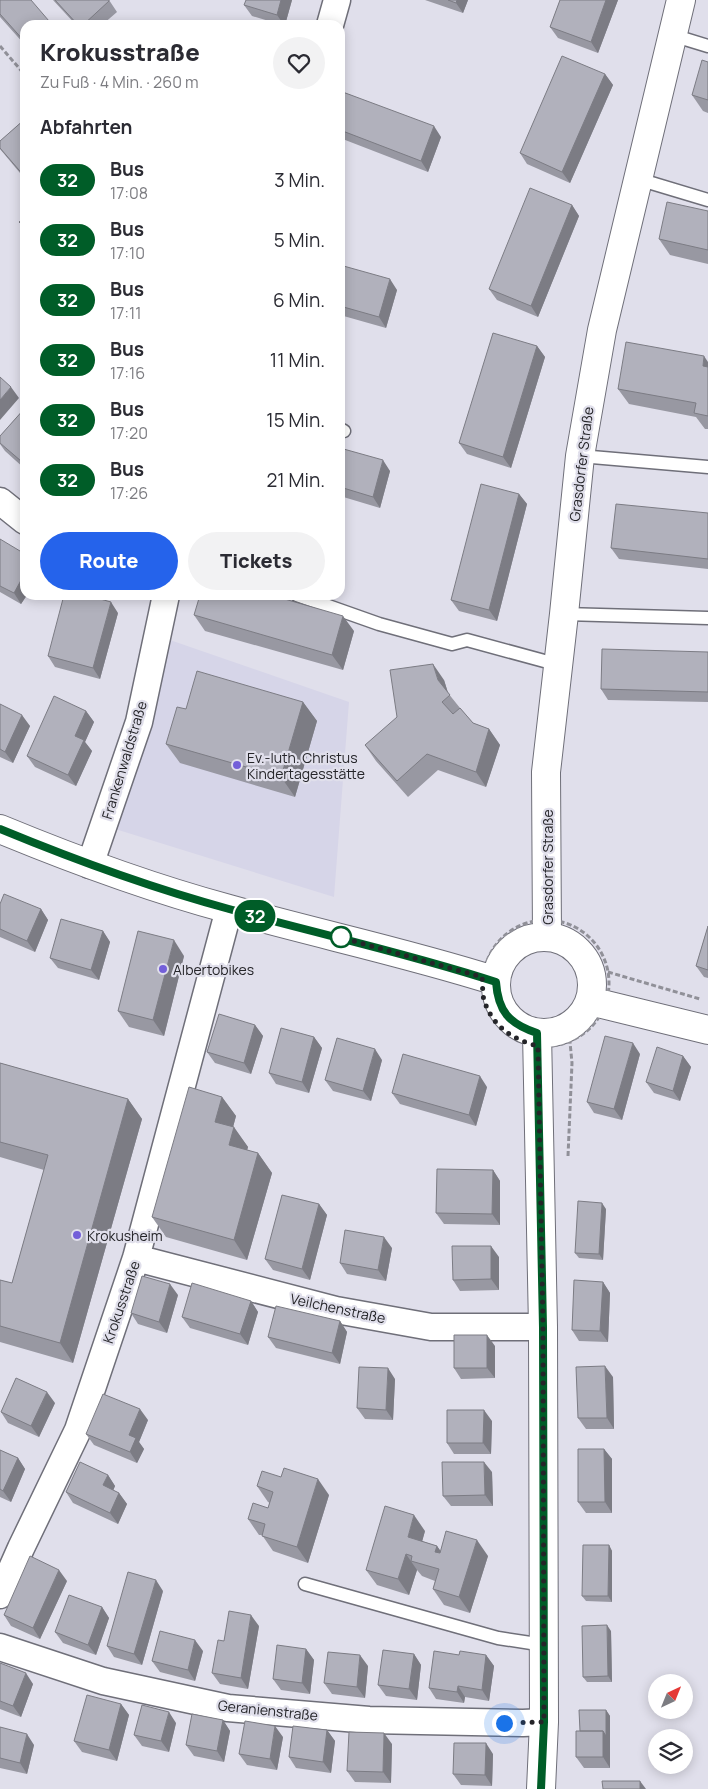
<!DOCTYPE html>
<html lang="de">
<meta charset="utf-8">
<style>
body{margin:0;font-family:Manrope,sans-serif;background:#f2f2f3;color:#2b2b33;height:100vh;display:flex;flex-direction:column;font-size:19px;white-space:nowrap}
*{box-sizing:border-box;margin:0}
p{font-size:16px;color:#7c7c81}
.icon{flex:none;width:28px;height:28px;fill:none;stroke:currentColor;stroke-width:2;stroke-linecap:round;stroke-linejoin:round}
.map{position:relative;flex:1;overflow:hidden}
.side{position:absolute;left:20px;top:20px;width:325px;height:580px;display:flex;flex-direction:column;background:#fff;border-radius:15px;box-shadow:0 2px 12px #0003}
.side>*{flex:none}
.badge{padding:0 10px;border-radius:16px;font-size:18px;line-height:32px}
.needle{width:32px;rotate:43deg}
.fabs{position:absolute;left:648px;top:1674px;display:grid;gap:10px}
.fabs a{display:grid;place-items:center;width:45px;height:45px;border-radius:50%;background:#fff;box-shadow:0 2px 12px #0003;font-size:25px}
.you{position:absolute;width:25px;height:25px;margin:-12px;border:4px solid #fff;border-radius:50%;background:#1a73e8;box-shadow:0 0 0 8px #1a73e833}
.map>.badge{position:absolute;translate:-50% -50%;box-shadow:0 0 0 2px #fff}
h2{padding:0 20px;font-size:19px;line-height:45px}
.round{display:grid;place-items:center;flex:none;width:52px;height:52px;border-radius:26px;background:#f2f2f3}
.headline{display:flex;align-items:center;justify-content:space-between;height:85px;padding:0 20px}
h1{font-size:24px;font-weight:800;line-height:38px}
.action{display:flex;gap:10px;margin-top:auto;padding:10px 20px}
.action a{flex:1;height:58px;border-radius:30px;background:#2563eb;color:#fff;font-size:20px;font-weight:800;line-height:58px;text-align:center}
.action a+a{background:#f2f2f3;color:#2b2b33}
ul{padding:0;list-style:none}
li{display:flex;align-items:center;gap:15px;height:60px;padding:0 20px}
li div{flex:1}
li b{display:block;font-size:19px}
li em{font-style:normal}
li .badge{min-width:55px;font-weight:700;text-align:center}
.map>svg:first-child{display:block}
.built{fill:#d6d5e8}
.lines{fill:none;stroke-linecap:round;stroke-linejoin:round}
.service-casing{stroke:#6f6f79;stroke-width:15}
.minor-casing{stroke:#6f6f79;stroke-width:29}
.tertiary-casing{stroke:#6f6f79;stroke-width:30}
.path{stroke:#909098;stroke-width:3;stroke-dasharray:5 2.5;stroke-linecap:butt}
.service{stroke:#fff;stroke-width:12}
.minor{stroke:#fff;stroke-width:26}
.tertiary{stroke:#fff;stroke-width:28}
.wall{fill:#9898a2}
.shaded-wall{fill:#7c7c84}
.building{fill:#b1b1bc;stroke:#7c7c84}
.line-casing{stroke:#fff;stroke-width:11}
.line{stroke:#005d28;stroke-width:8}
.walk{stroke:#252529;stroke-width:5;stroke-dasharray:0 9}
.poi-dot{fill:#735fd9;stroke:#e0dfeb;stroke-width:2}
.stop-dot{fill:#fff;stroke:#005d28;stroke-width:2.5}
.labels{text-anchor:middle;dominant-baseline:central;stroke-width:4.5;stroke-linejoin:round;paint-order:stroke}
.street-label{font-size:14px;fill:#252529;stroke:#e0dfeb}
.poi-label{font-size:14px;fill:#252529;stroke:#e0dfeb;text-anchor:start}
</style>
<div class="map">
<svg width="708" height="1789" viewBox="0 0 708 1789">
<rect width="100%" height="100%" fill="#e0dfeb"/>
<path class="built" d="M 167,639 L 349,702 L 334,897 L 112,828 Z"/>
<g class="lines">
<defs>
<path id="service" d="M 672,35 L 708,46
M 638,179 L 708,200
M 340,429 L 344,431
M 580,456 L 708,467
M 297,595 L 379,624 L 452,644 L 467,640 L 559,665
M 564,614 L 708,618
M 305,1584 L 498,1638 L 544,1645"/>
<path id="minor" d="M 330,25 L 337,0
M 0,501 L 25,521
M 90,865 L 139,722 L 166,595
M 136,1258 L 336,1310 L 431,1327 L 543,1327
M 0,1595 L 21,1548 L 78,1430 L 136,1258 L 229,909
M 0,1647 L 103,1681 L 228,1708 L 369,1720 L 523,1723 L 544,1722"/>
<path id="tertiary" d="M 0,829 C 75,860 151,888 229,909 C 318,934 408,953 496,981
M 547,937 L 546,772 L 564,614 L 580,456 L 602,330 L 681,0
M496 985a48 48 0 1 1 96 0a48 48 0 1 1-96 0Z
M 590,1001 L 708,1030
M 537,1033 L 543,1327 L 544,1722 L 541,1789"/>
</defs>
<use href="#service" class="service-casing"/>
<use href="#minor" class="minor-casing"/>
<use href="#tertiary" class="tertiary-casing"/>
<path class="path" d="M 0,46 L 25,75
M483 983a63 63 0 1 1 126 0a63 63 0 1 1-126 0Z
M 608,972 L 700,999
M 568,1156 L 572,1063 L 570,1042"/>
<use href="#service" class="service"/>
<use href="#minor" class="minor"/>
<use href="#tertiary" class="tertiary"/>
</g>
<path class="wall" d="M 0,0 L 49,21 L 52,25 L 25,25 L 25,45 L 0,17 Z
M 53,0 L 109,0 L 117,12 L 102,25 L 76,25 Z
M 292,0 L 285,25 L 282,25 L 252,16 L 244,5 Z
M 425,0 L 468,0 L 463,13 Z
M 560,0 L 618,0 L 598,53 L 558,38 L 550,27 Z
M 708,62 L 708,113 L 703,111 L 692,95 Z
M 605,74 L 613,85 L 570,183 L 527,164 L 520,153 Z
M 340,91 L 441,137 L 428,172 L 340,138 Z
M 25,119 L 25,179 L 0,149 L 0,141 Z
M 572,205 L 579,216 L 538,317 L 497,300 L 489,289 Z
M 708,211 L 708,264 L 670,255 L 659,239 Z
M 340,265 L 397,290 L 386,328 L 340,315 Z
M 537,346 L 545,357 L 511,468 L 467,454 L 459,443 Z
M 708,362 L 708,429 L 705,429 L 696,417 L 629,404 L 618,389 Z
M 25,408 L 25,469 L 5,451 L 0,444 L 0,436 Z
M 340,448 L 390,471 L 380,508 L 340,496 Z
M 519,494 L 527,504 L 497,621 L 459,611 L 451,600 Z
M 708,513 L 708,569 L 619,559 L 611,548 Z
M 0,539 L 25,595 L 27,595 L 21,604 L 0,592 Z
M 118,613 L 100,679 L 55,667 L 48,656 Z
M 194,615 L 354,631 L 343,670 L 205,631 Z
M 708,652 L 708,702 L 608,700 L 601,689 Z
M 444,680 L 448,693 L 460,708 L 473,723 L 489,729 L 500,745 L 486,787 L 438,770 L 408,797 L 376,761 L 365,745 Z
M 303,702 L 317,721 L 295,797 L 180,763 L 166,744 L 186,709 Z
M 0,704 L 30,726 L 13,763 L 0,757 Z
M 86,711 L 94,722 L 85,742 L 92,751 L 76,786 L 35,767 L 27,756 Z
M 0,904 L 41,909 L 48,920 L 35,952 L 0,937 Z
M 708,926 L 708,978 L 704,977 L 696,966 Z
M 103,931 L 110,942 L 99,980 L 58,968 L 50,958 Z
M 184,956 L 164,1036 L 129,1027 L 118,1011 Z
M 255,1025 L 263,1036 L 251,1074 L 215,1063 L 207,1052 Z
M 314,1037 L 322,1048 L 309,1093 L 276,1084 L 269,1073 Z
M 640,1054 L 622,1120 L 594,1113 L 587,1102 Z
M 683,1056 L 691,1067 L 680,1101 L 654,1093 L 646,1082 Z
M 382,1060 L 371,1101 L 333,1091 L 325,1080 Z
M 0,1063 L 128,1099 L 142,1119 L 73,1363 L 0,1342 L 0,1280 L 12,1283 L 44,1170 L 0,1157 Z
M 487,1087 L 476,1126 L 400,1104 L 392,1093 Z
M 222,1097 L 236,1116 L 233,1127 L 248,1147 L 247,1150 L 258,1153 L 272,1173 L 247,1260 L 166,1237 L 152,1217 Z
M 493,1170 L 500,1181 L 500,1225 L 444,1224 L 436,1213 Z
M 319,1204 L 327,1215 L 310,1280 L 273,1270 L 265,1259 Z
M 606,1209 L 603,1260 L 579,1258 L 575,1253 Z
M 392,1248 L 386,1281 L 347,1274 L 340,1263 Z
M 499,1257 L 499,1290 L 460,1291 L 453,1280 Z
M 603,1282 L 610,1293 L 608,1342 L 579,1341 L 572,1330 Z
M 178,1295 L 167,1333 L 138,1324 L 131,1313 Z
M 251,1301 L 258,1312 L 248,1345 L 190,1328 L 182,1317 Z
M 340,1321 L 347,1332 L 340,1364 L 276,1348 L 268,1337 Z
M 495,1346 L 495,1378 L 461,1379 L 454,1368 Z
M 613,1377 L 614,1429 L 586,1429 L 578,1418 Z
M 395,1379 L 393,1420 L 365,1419 L 357,1408 Z
M 55,1403 L 39,1437 L 8,1423 L 1,1412 Z
M 148,1420 L 139,1442 L 144,1449 L 137,1463 L 94,1445 L 86,1434 Z
M 492,1421 L 491,1454 L 454,1454 L 447,1443 Z
M 604,1449 L 612,1459 L 612,1513 L 586,1513 L 578,1502 Z
M 0,1450 L 18,1458 L 25,1469 L 11,1502 L 0,1497 Z
M 492,1472 L 493,1506 L 451,1506 L 443,1496 Z
M 108,1475 L 115,1486 L 113,1490 L 119,1493 L 127,1504 L 118,1524 L 73,1503 L 66,1492 Z
M 257,1486 L 329,1495 L 308,1563 L 273,1551 L 262,1535 L 259,1535 L 248,1519 L 268,1508 L 270,1503 L 268,1502 Z
M 425,1531 L 422,1541 L 437,1546 L 440,1551 L 488,1556 L 470,1613 L 444,1605 L 433,1589 L 435,1581 L 422,1576 L 417,1570 L 409,1595 L 377,1585 L 366,1570 Z
M 609,1545 L 612,1551 L 612,1602 L 586,1601 L 582,1596 Z
M 67,1581 L 40,1639 L 11,1626 L 4,1615 Z
M 163,1591 L 142,1665 L 114,1657 L 107,1646 Z
M 102,1607 L 109,1618 L 96,1655 L 63,1643 L 55,1632 Z
M 259,1626 L 248,1689 L 220,1684 L 212,1673 Z
M 611,1631 L 612,1682 L 587,1682 L 583,1677 Z
M 306,1649 L 314,1660 L 310,1694 L 281,1690 L 273,1679 Z
M 203,1651 L 195,1681 L 160,1672 L 152,1661 Z
M 414,1654 L 421,1665 L 417,1700 L 386,1696 L 378,1685 Z
M 459,1655 L 486,1655 L 494,1666 L 489,1701 L 465,1697 L 464,1703 L 436,1699 L 429,1688 Z
M 0,1663 L 33,1684 L 21,1717 L 0,1709 Z
M 368,1666 L 365,1698 L 332,1694 L 324,1683 Z
M 121,1704 L 129,1715 L 117,1761 L 82,1752 L 74,1741 Z
M 606,1710 L 610,1716 L 610,1768 L 584,1768 L 576,1757 L 580,1731 Z
M 223,1720 L 230,1731 L 224,1762 L 194,1756 L 186,1745 Z
M 176,1723 L 169,1752 L 142,1746 L 134,1735 Z
M 0,1727 L 34,1745 L 27,1774 L 0,1768 Z
M 327,1730 L 335,1741 L 331,1773 L 296,1768 L 289,1757 Z
M 283,1737 L 277,1770 L 247,1765 L 239,1754 Z
M 392,1744 L 391,1783 L 355,1782 L 347,1771 Z
M 493,1754 L 492,1786 L 461,1785 L 453,1774 Z"/>
<path class="shaded-wall" d="M 281,0 L 292,0 L 285,25 L 284,25 L 277,15 Z
M 457,0 L 468,0 L 463,13 L 456,3 Z
M 606,0 L 618,0 L 598,53 L 591,42 Z
M 605,74 L 613,85 L 570,183 L 562,172 Z
M 434,126 L 441,137 L 428,172 L 421,161 Z
M 572,205 L 579,216 L 538,317 L 531,306 Z
M 390,279 L 397,290 L 386,328 L 379,317 Z
M 537,346 L 545,357 L 511,468 L 503,457 Z
M 704,356 L 708,362 L 708,374 L 703,366 Z
M 11,387 L 19,398 L 0,420 L 0,400 Z
M 25,457 L 25,466 L 21,461 Z
M 383,460 L 390,471 L 380,508 L 373,497 Z
M 519,494 L 527,504 L 497,621 L 489,610 Z
M 25,573 L 25,595 L 27,595 L 21,604 L 14,593 Z
M 111,602 L 118,613 L 100,679 L 93,668 Z
M 343,616 L 354,631 L 343,670 L 332,655 Z
M 433,664 L 444,680 L 449,696 L 438,680 Z
M 303,702 L 317,721 L 295,797 L 281,777 Z
M 86,711 L 94,722 L 85,742 L 92,751 L 76,786 L 68,775 L 75,736 Z
M 22,715 L 30,726 L 13,763 L 5,752 Z
M 489,729 L 500,745 L 486,787 L 476,772 Z
M 41,909 L 48,920 L 35,952 L 27,941 Z
M 103,931 L 110,942 L 99,980 L 91,970 Z
M 174,940 L 184,956 L 164,1036 L 153,1020 Z
M 255,1025 L 263,1036 L 251,1074 L 244,1063 Z
M 314,1037 L 322,1048 L 309,1093 L 302,1082 Z
M 633,1043 L 640,1054 L 622,1120 L 614,1109 Z
M 375,1049 L 382,1060 L 371,1101 L 363,1091 Z
M 683,1056 L 691,1067 L 680,1101 L 673,1091 Z
M 480,1076 L 487,1087 L 476,1126 L 469,1115 Z
M 222,1097 L 236,1116 L 229,1142 L 215,1122 Z
M 128,1099 L 142,1119 L 73,1363 L 60,1343 Z
M 234,1127 L 248,1147 L 243,1165 L 229,1145 Z
M 258,1153 L 272,1173 L 247,1260 L 234,1240 Z
M 493,1170 L 500,1181 L 500,1225 L 492,1214 Z
M 602,1203 L 606,1209 L 603,1260 L 599,1254 Z
M 319,1204 L 327,1215 L 310,1280 L 302,1269 Z
M 384,1237 L 392,1248 L 386,1281 L 378,1270 Z
M 491,1246 L 499,1257 L 499,1290 L 491,1279 Z
M 603,1282 L 610,1293 L 608,1342 L 600,1331 Z
M 170,1284 L 178,1295 L 167,1333 L 159,1322 Z
M 251,1301 L 258,1312 L 248,1345 L 240,1334 Z
M 340,1321 L 347,1332 L 340,1364 L 332,1353 Z
M 487,1335 L 495,1346 L 495,1378 L 487,1368 Z
M 605,1366 L 613,1377 L 614,1429 L 607,1418 Z
M 388,1368 L 395,1379 L 393,1420 L 386,1410 Z
M 47,1392 L 55,1403 L 39,1437 L 31,1426 Z
M 140,1409 L 148,1420 L 139,1442 L 144,1449 L 137,1463 L 130,1452 L 129,1435 Z
M 484,1410 L 492,1421 L 491,1454 L 483,1443 Z
M 604,1449 L 612,1459 L 612,1513 L 605,1502 Z
M 18,1458 L 25,1469 L 11,1502 L 3,1491 Z
M 484,1462 L 492,1472 L 493,1506 L 485,1495 Z
M 108,1475 L 115,1486 L 111,1496 L 103,1485 Z
M 318,1479 L 329,1495 L 308,1563 L 297,1547 Z
M 119,1493 L 127,1504 L 118,1524 L 110,1513 Z
M 414,1515 L 425,1531 L 419,1553 L 408,1537 Z
M 477,1540 L 488,1556 L 470,1613 L 459,1597 Z
M 609,1545 L 612,1551 L 612,1602 L 608,1596 Z
M 437,1546 L 448,1561 L 435,1552 Z
M 406,1554 L 417,1570 L 409,1595 L 398,1579 Z
M 59,1570 L 67,1581 L 40,1639 L 33,1628 Z
M 156,1580 L 163,1591 L 142,1665 L 134,1654 Z
M 102,1607 L 109,1618 L 96,1655 L 88,1645 Z
M 251,1615 L 259,1626 L 248,1689 L 241,1678 Z
M 607,1625 L 611,1631 L 612,1682 L 608,1676 Z
M 195,1640 L 203,1651 L 195,1681 L 188,1670 Z
M 306,1649 L 314,1660 L 310,1694 L 302,1683 Z
M 414,1654 L 421,1665 L 417,1700 L 409,1689 Z
M 360,1655 L 368,1666 L 365,1698 L 357,1687 Z
M 486,1655 L 494,1666 L 489,1701 L 482,1690 Z
M 26,1673 L 33,1684 L 21,1717 L 13,1706 Z
M 458,1686 L 465,1697 L 464,1703 L 457,1692 Z
M 121,1704 L 129,1715 L 117,1761 L 109,1750 Z
M 606,1710 L 610,1716 L 610,1768 L 603,1757 L 603,1731 Z
M 169,1712 L 176,1723 L 169,1752 L 161,1741 Z
M 223,1720 L 230,1731 L 224,1762 L 217,1751 Z
M 275,1726 L 283,1737 L 277,1770 L 270,1759 Z
M 327,1730 L 335,1741 L 331,1773 L 323,1762 Z
M 384,1733 L 392,1744 L 391,1783 L 383,1772 Z
M 27,1734 L 34,1745 L 27,1774 L 20,1763 Z
M 486,1743 L 493,1754 L 492,1786 L 485,1775 Z
M 640,1781 L 646,1789 L 640,1789 Z"/>
<path class="building" d="M 0,0 L 31,0 L 49,21 L 45,25 L 25,25 L 25,42 L 0,14 Z
M 55,0 L 109,0 L 109,1 L 83,25 L 78,25 Z
M 246,0 L 281,0 L 277,15 L 244,5 Z
M 448,0 L 457,0 L 456,3 Z
M 560,0 L 606,0 L 591,42 L 550,27 Z
M 562,56 L 605,74 L 562,172 L 520,153 Z
M 702,60 L 708,62 L 708,100 L 692,95 Z
M 340,91 L 434,126 L 421,161 L 340,130 Z
M 25,119 L 25,177 L 0,148 L 0,141 Z
M 530,188 L 572,205 L 531,306 L 489,289 Z
M 667,202 L 708,211 L 708,250 L 659,239 Z
M 25,217 L 25,228 L 19,222 Z
M 340,265 L 390,279 L 379,317 L 340,306 Z
M 493,333 L 537,346 L 503,457 L 459,443 Z
M 626,342 L 704,356 L 703,366 L 708,367 L 708,416 L 694,413 L 696,403 L 618,389 Z
M 0,377 L 11,387 L 0,400 Z
M 25,408 L 25,457 L 21,461 L 0,443 L 0,436 Z
M 340,448 L 383,460 L 373,497 L 340,487 Z
M 481,484 L 519,494 L 489,610 L 451,600 Z
M 616,504 L 708,513 L 708,559 L 611,548 Z
M 0,539 L 25,554 L 25,573 L 14,593 L 0,586 Z
M 64,595 L 86,595 L 111,602 L 93,668 L 48,656 Z
M 200,595 L 271,595 L 343,616 L 332,655 L 194,615 Z
M 602,649 L 708,652 L 708,692 L 601,689 Z
M 433,664 L 438,680 L 450,695 L 442,702 L 453,714 L 460,708 L 473,723 L 489,729 L 476,772 L 427,754 L 397,781 L 365,745 L 397,717 L 390,670 Z
M 197,671 L 303,702 L 281,777 L 166,744 L 177,707 L 186,709 Z
M 54,696 L 86,711 L 75,736 L 84,740 L 68,775 L 27,756 Z
M 0,704 L 22,715 L 5,752 L 0,749 Z
M 4,894 L 41,909 L 27,941 L 0,929 L 0,904 Z
M 61,919 L 103,931 L 91,970 L 50,958 Z
M 708,926 L 708,970 L 696,966 Z
M 138,931 L 174,940 L 153,1020 L 118,1011 Z
M 219,1014 L 255,1025 L 244,1063 L 207,1052 Z
M 281,1028 L 314,1037 L 302,1082 L 269,1073 Z
M 605,1036 L 633,1043 L 614,1109 L 587,1102 Z
M 337,1038 L 375,1049 L 363,1091 L 325,1080 Z
M 657,1047 L 683,1056 L 673,1091 L 646,1082 Z
M 403,1054 L 480,1076 L 469,1115 L 392,1093 Z
M 0,1063 L 128,1099 L 60,1343 L 0,1326 L 0,1280 L 12,1283 L 48,1155 L 0,1142 Z
M 189,1087 L 222,1097 L 215,1122 L 234,1127 L 229,1145 L 258,1153 L 234,1240 L 152,1217 Z
M 437,1169 L 493,1170 L 492,1214 L 436,1213 Z
M 282,1195 L 319,1204 L 302,1269 L 265,1259 Z
M 578,1201 L 602,1203 L 599,1254 L 575,1253 Z
M 345,1230 L 384,1237 L 378,1270 L 340,1263 Z
M 452,1246 L 491,1246 L 491,1279 L 453,1280 Z
M 142,1276 L 170,1284 L 159,1322 L 131,1313 Z
M 574,1280 L 603,1282 L 600,1331 L 572,1330 Z
M 192,1283 L 251,1301 L 240,1334 L 182,1317 Z
M 276,1306 L 340,1321 L 332,1353 L 268,1337 Z
M 454,1335 L 487,1335 L 487,1368 L 454,1368 Z
M 605,1366 L 607,1418 L 578,1418 L 576,1367 Z
M 359,1367 L 388,1368 L 386,1410 L 357,1408 Z
M 16,1378 L 47,1392 L 31,1426 L 1,1412 Z
M 103,1394 L 140,1409 L 129,1435 L 136,1438 L 130,1452 L 86,1434 Z
M 447,1410 L 484,1410 L 483,1443 L 447,1443 Z
M 578,1449 L 604,1449 L 605,1502 L 578,1502 Z
M 0,1450 L 18,1458 L 3,1491 L 0,1489 Z
M 80,1462 L 108,1475 L 103,1485 L 119,1493 L 110,1513 L 66,1492 Z
M 442,1462 L 484,1462 L 485,1495 L 443,1496 Z
M 284,1468 L 318,1479 L 297,1547 L 262,1536 L 265,1524 L 248,1519 L 253,1503 L 268,1508 L 273,1492 L 257,1486 L 262,1471 L 281,1477 Z
M 385,1506 L 414,1515 L 408,1537 L 437,1546 L 435,1552 L 440,1553 L 446,1531 L 477,1540 L 459,1597 L 433,1589 L 439,1569 L 411,1561 L 412,1556 L 406,1554 L 398,1579 L 366,1570 Z
M 583,1545 L 609,1545 L 608,1596 L 582,1596 Z
M 30,1556 L 59,1570 L 33,1628 L 4,1615 Z
M 128,1572 L 156,1580 L 134,1654 L 107,1646 Z
M 69,1595 L 102,1607 L 88,1645 L 55,1632 Z
M 229,1611 L 251,1615 L 241,1678 L 212,1673 L 218,1640 L 224,1641 Z
M 607,1625 L 608,1676 L 583,1677 L 582,1626 Z
M 160,1631 L 195,1640 L 188,1670 L 152,1661 Z
M 277,1645 L 306,1649 L 302,1683 L 273,1679 Z
M 383,1650 L 414,1654 L 409,1689 L 378,1685 Z
M 434,1651 L 459,1655 L 460,1651 L 486,1655 L 482,1690 L 458,1686 L 457,1692 L 429,1688 Z
M 328,1652 L 360,1655 L 357,1687 L 324,1683 Z
M 0,1663 L 26,1673 L 13,1706 L 0,1701 Z
M 87,1695 L 121,1704 L 109,1750 L 74,1741 Z
M 142,1705 L 169,1712 L 161,1741 L 134,1735 Z
M 579,1710 L 606,1710 L 606,1736 L 603,1731 L 580,1731 Z
M 192,1714 L 223,1720 L 217,1751 L 186,1745 Z
M 245,1721 L 275,1726 L 270,1759 L 239,1754 Z
M 293,1726 L 327,1730 L 323,1762 L 289,1757 Z
M 0,1727 L 27,1734 L 20,1763 L 0,1758 Z
M 576,1731 L 603,1731 L 603,1757 L 576,1757 Z
M 349,1732 L 384,1733 L 383,1772 L 347,1771 Z
M 454,1743 L 486,1743 L 485,1775 L 453,1774 Z
M 602,1781 L 640,1781 L 640,1789 L 603,1789 Z"/>
<g class="lines">
<defs>
<path id="line" d="M 0,829 C 75,860 151,888 229,909 C 318,934 408,953 496,982 C 498,1011 509,1024 537,1033 L 543,1327 L 544,1722 L 541,1789"/>
</defs>
<use href="#line" class="line-casing"/>
<use href="#line" class="line"/>
<path class="walk" d="M 341,937 L 339,937 L 482,977 C 483,984 482,993 484,1000 C 492,1026 513,1040 538,1046 L 543,1327 L 544,1722 L 504,1723"/>
</g>
<g class="poi-dot">
<circle cx="237" cy="765" r="5"/>
<circle cx="163" cy="969" r="5"/>
<circle cx="77" cy="1235" r="5"/>
</g>
<circle class="stop-dot" cx="341" cy="937" r="10"/>
<g class="labels">
<g class="street-label">
<text transform="translate(581 464) rotate(-83)">Grasdorfer Straße</text>
<text transform="translate(124 760) rotate(-73)">Frankenwaldstraße</text>
<text transform="translate(547 867) rotate(-90)">Grasdorfer Straße</text>
<text transform="translate(121 1302) rotate(-71)">Krokusstraße</text>
<text transform="translate(338 1308) rotate(12)">Veilchenstraße</text>
<text transform="translate(268 1710) rotate(6)">Geranienstraße</text>
</g>
<g class="poi-label">
<text x="247" y="757">Ev.-luth. Christus<tspan x="247" dy="16">Kindertagesstätte</tspan></text>
<text x="173" y="969">Albertobikes</text>
<text x="87" y="1235">Krokusheim</text>
</g>
</g>
</svg>
<div class="fabs">
<a><svg class="needle" viewBox="-14 -14 28 28"><path d="M0-13l5 13h-10z" fill="#e53935"/><path d="M0 13l5-13h-10z" fill="#7c7c81"/></svg></a>
<a><svg class="icon" aria-label="layers" viewBox="0 0 24 24"><path d="M12 4l9 5-9 5-9-5zM3 14l9 5 9-5"/></svg></a>
</div>
<div class="you" style="left:504px;top:1723px"></div>
<b class="badge" style="left:255px;top:916px;background:#005d28;color:#fff">32</b>
<section class="side">
<div class="headline"><div><h1>Krokusstraße</h1><p>Zu Fuß · 4 Min. · 260 m</p></div><a class="round"><svg class="icon" aria-label="heart" viewBox="0 0 24 24"><path d="M12 20l-8-8c-3-5 5-10 8-4 3-6 11-1 8 4z"/></svg></a></div>
<h2>Abfahrten</h2>
<ul>
<li><span class="badge" style="background:#005d28;color:#fff">32</span><div><b>Bus</b><p>17:08</p></div><em>3 Min.</em></li>
<li><span class="badge" style="background:#005d28;color:#fff">32</span><div><b>Bus</b><p>17:10</p></div><em>5 Min.</em></li>
<li><span class="badge" style="background:#005d28;color:#fff">32</span><div><b>Bus</b><p>17:11</p></div><em>6 Min.</em></li>
<li><span class="badge" style="background:#005d28;color:#fff">32</span><div><b>Bus</b><p>17:16</p></div><em>11 Min.</em></li>
<li><span class="badge" style="background:#005d28;color:#fff">32</span><div><b>Bus</b><p>17:20</p></div><em>15 Min.</em></li>
<li><span class="badge" style="background:#005d28;color:#fff">32</span><div><b>Bus</b><p>17:26</p></div><em>21 Min.</em></li>
</ul>
<div class="action"><a>Route</a><a>Tickets</a></div>
</section>
</div>
